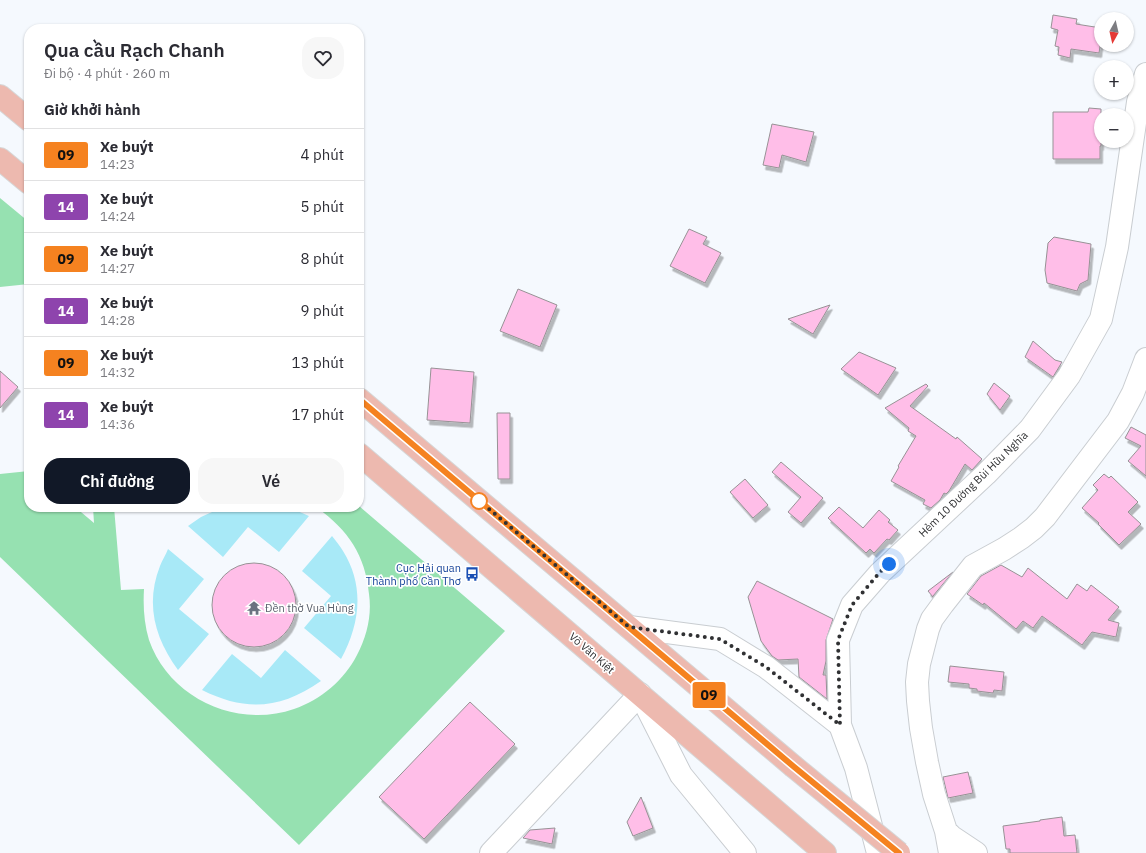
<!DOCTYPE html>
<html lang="vi">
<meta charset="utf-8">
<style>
body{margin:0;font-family:"IBM Plex Sans",sans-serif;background:#f7f7f7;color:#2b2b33;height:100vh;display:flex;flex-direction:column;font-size:15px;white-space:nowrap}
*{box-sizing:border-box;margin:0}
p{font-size:13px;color:#7c7c81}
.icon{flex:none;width:22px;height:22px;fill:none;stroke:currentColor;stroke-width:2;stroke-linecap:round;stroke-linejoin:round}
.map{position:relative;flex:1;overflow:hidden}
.drawer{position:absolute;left:24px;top:24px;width:340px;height:488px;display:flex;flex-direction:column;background:#fff;border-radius:16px;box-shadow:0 1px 3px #0004}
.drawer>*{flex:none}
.badge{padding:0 8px;border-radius:3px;font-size:14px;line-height:26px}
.needle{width:26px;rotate:188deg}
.controls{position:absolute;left:1094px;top:12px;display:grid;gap:8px}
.controls a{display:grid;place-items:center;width:40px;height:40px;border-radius:50%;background:#fff;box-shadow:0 1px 3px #0004;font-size:20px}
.you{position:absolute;width:20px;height:20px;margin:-10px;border:3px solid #fff;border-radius:50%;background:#1a73e8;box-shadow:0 0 0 6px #1a73e833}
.map>.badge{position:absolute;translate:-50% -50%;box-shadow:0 0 0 2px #fff}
h2{padding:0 20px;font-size:15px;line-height:36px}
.round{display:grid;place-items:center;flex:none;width:42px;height:42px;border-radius:16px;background:#f7f7f7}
.overview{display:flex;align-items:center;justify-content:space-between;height:68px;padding:0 20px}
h1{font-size:19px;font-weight:600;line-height:30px}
.primary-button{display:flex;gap:8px;margin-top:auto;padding:8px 20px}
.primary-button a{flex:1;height:46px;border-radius:16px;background:#111827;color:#fff;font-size:16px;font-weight:600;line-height:46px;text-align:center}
.primary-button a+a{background:#f7f7f7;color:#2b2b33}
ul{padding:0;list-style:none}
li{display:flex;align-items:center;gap:12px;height:52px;padding:0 20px;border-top:1px solid #e1e1e2}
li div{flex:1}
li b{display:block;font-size:15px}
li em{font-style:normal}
li .badge{min-width:44px;font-weight:700;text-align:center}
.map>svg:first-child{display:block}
.green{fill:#96e1b1}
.water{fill:#a8e9f7}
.building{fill:#ffbee8;stroke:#979295;filter:url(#shadow)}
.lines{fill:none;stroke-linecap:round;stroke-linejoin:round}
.minor-casing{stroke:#c9cdd1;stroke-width:24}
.major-casing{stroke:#d6d6d6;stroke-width:24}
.minor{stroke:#fff;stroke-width:22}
.major{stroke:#edb9af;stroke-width:22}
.major-bridge-casing{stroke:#d6d6d6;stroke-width:24;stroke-linecap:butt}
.major-bridge{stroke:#edb9af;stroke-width:22}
.line-casing{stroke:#fff;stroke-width:9}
.line{stroke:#f58220;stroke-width:6}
.walk{stroke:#303133;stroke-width:4;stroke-dasharray:0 7.2}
.stop-dot{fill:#fff;stroke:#f58220;stroke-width:2}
.labels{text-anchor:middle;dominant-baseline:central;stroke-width:3.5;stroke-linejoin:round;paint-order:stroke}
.street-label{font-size:11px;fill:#303133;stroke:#fff}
.transit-label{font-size:11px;fill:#164399;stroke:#fff;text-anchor:end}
.worship-label{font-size:11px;fill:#5b616d;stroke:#fff;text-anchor:start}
</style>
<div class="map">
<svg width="1146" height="853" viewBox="0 0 1146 853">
<defs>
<filter id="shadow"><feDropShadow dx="2.5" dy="4.5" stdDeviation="0" flood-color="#0004"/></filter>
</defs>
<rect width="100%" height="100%" fill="#f5f9fe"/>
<path class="green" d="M 0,198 L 29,222 L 29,284 L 0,287 Z
M 29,471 L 29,507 L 75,507 L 94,523 L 93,507 L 114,507 L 121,590 L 144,589 C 143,606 144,623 149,640 C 169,698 237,729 294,709 C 321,700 344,680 357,655 C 367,636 372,615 369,594 C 365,554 348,530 316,507 L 359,507 L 359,506 L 505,631 L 299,845 L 0,557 L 0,474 Z"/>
<path class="water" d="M 223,507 L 288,507 L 309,516 L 279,552 L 248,527 L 223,557 L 188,526 L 201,517 Z
M 332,536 C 336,541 340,546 343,551 C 365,586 360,624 341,659 L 304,628 L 331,596 L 302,571 Z
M 168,549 L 204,579 L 179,609 L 209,634 L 178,670 C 155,639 145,604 160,566 C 162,560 166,555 168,549 Z
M 285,650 L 321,681 C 281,709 246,712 202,690 L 232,654 L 261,678 Z"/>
<path class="building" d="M 1053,15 L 1077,19 L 1076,24 L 1101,28 L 1101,40 L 1099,53 L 1071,49 L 1070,58 L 1058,55 L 1059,47 L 1055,46 L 1058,30 L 1051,28 Z
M 1089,108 L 1101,109 L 1101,146 L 1100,146 L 1100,159 L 1053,159 L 1053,112 L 1088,112 Z
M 772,124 L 814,132 L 806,162 L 782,155 L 779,168 L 763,165 Z
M 689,229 L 707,237 L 703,244 L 721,253 L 705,283 L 670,266 Z
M 1054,237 L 1091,244 L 1088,280 L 1080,284 L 1077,291 L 1047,283 L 1045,270 L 1048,243 Z
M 518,289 L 557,305 L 540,347 L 500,331 Z
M 830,305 L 813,334 L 788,319 Z
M 1033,341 L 1055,360 L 1062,362 L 1053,377 L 1025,357 Z
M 859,352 L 896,368 L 878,395 L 841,369 Z
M 431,368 L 474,372 L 470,423 L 427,420 Z
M 0,371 L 18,387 L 0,408 Z
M 994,383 L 1010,396 L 1000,410 L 987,394 Z
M 926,384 L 928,386 L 910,406 L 956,439 L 957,437 L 982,459 L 972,470 L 965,464 L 949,491 L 946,494 L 944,493 L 940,500 L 931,508 L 923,504 L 925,500 L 891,481 L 899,467 L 898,466 L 916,436 L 908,431 L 909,428 L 885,408 Z
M 497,413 L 510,413 L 510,479 L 498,479 Z
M 1131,427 L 1146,435 L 1146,476 L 1128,461 L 1141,446 L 1125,438 Z
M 781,462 L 823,498 L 801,523 L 788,512 L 801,497 L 772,472 Z
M 1104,474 L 1109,478 L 1111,476 L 1138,502 L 1128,512 L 1141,524 L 1119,545 L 1098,524 L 1099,523 L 1082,508 L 1098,490 L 1093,485 Z
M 745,479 L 768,505 L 753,518 L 730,492 Z
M 839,507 L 863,528 L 879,510 L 890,520 L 888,522 L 898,530 L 889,540 L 887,539 L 874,553 L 870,549 L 866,553 L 828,518 Z
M212 605a42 42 0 1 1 84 0a42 42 0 1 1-84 0Z
M 1001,565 L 1022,577 L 1028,568 L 1067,599 L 1077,584 L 1087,591 L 1091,585 L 1119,607 L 1108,620 L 1119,623 L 1116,637 L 1092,632 L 1082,645 L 1042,616 L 1033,628 L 1023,621 L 1016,629 L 984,603 L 983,605 L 967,594 L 981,576 Z
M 953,572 L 933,596 L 933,597 L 928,591 Z
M 757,581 L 833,619 L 826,640 L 826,661 L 823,675 L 826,675 L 827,699 L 799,677 L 798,659 L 778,660 L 772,656 L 761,641 L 748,597 Z
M 950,666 L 1004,672 L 1002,691 L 994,690 L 993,693 L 977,691 L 977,689 L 969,688 L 969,684 L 948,682 Z
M 470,702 L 515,744 L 424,839 L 379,797 Z
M 968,772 L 973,793 L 948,798 L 943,777 Z
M 641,797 L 653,828 L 633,836 L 627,822 Z
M 1062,817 L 1064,836 L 1075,835 L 1077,853 L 1010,853 L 1010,849 L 1006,849 L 1003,826 L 1040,821 L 1040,820 Z
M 555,828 L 552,844 L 523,838 L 530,830 Z"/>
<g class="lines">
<defs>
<path id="minor" d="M 629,627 L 720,639 L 766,667 L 840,725
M 946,831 L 952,837 L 976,853
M 491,853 L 640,694 L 681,775 L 745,853
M 878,853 L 856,768 L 840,725 L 838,640 L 852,605 L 880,573 L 986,474 L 1030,429 L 1069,376 L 1101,319 L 1117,247 L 1138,102 L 1146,74
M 950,853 L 946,831 L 934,794 L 927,762 L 921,728 L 918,701 L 917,682 L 919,664 L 928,629 L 932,619 L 943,604 L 973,566 L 1004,549 L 1021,538 L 1034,528 L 1045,517 L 1118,421 L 1133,393 L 1146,359"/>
<path id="major" d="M 0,96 L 29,120
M 0,159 L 29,183
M 359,399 L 793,766
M 359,454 L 825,853"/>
</defs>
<use href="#minor" class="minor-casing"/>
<use href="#major" class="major-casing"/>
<use href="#minor" class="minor"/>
<use href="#major" class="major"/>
<defs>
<path id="major-bridge" d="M 793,766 L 899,853"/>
</defs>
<use href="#major-bridge" class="major-bridge-casing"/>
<use href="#major-bridge" class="major-bridge"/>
</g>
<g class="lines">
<defs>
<path id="line" d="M 359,399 L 793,766 L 899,853"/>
</defs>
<use href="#line" class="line-casing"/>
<use href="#line" class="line"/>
<path class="walk" d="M 479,501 L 476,498 L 629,627 L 720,639 L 766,667 L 840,725 L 838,640 L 852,605 L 880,572 L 889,564"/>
</g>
<defs>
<symbol id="bus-bare" viewBox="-9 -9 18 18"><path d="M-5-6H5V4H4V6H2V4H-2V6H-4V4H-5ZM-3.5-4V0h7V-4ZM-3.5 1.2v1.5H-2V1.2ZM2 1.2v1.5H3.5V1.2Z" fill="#1a4fb4" stroke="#fff" stroke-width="2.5" paint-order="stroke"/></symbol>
<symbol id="temple-bare" viewBox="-9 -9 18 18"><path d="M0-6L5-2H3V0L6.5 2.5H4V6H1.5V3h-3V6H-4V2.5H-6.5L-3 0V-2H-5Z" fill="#6b7280" stroke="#fff" stroke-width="2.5" paint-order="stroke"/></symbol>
</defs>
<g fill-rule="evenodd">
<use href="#bus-bare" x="462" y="564" width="20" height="20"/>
<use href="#temple-bare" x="244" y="598" width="20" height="20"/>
</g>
<circle class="stop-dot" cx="479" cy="501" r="8"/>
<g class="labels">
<g class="street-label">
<text transform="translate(973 484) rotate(-44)">Hẻm 10 Đường Bùi Hữu Nghĩa</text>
<text transform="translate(592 653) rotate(41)">Võ Văn Kiệt</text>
</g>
<g class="transit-label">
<text x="461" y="568">Cục Hải quan<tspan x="461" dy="13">Thành phố Cần Thơ</tspan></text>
</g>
<g class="worship-label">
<text x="265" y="608">Đền thờ Vua Hùng</text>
</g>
</g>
</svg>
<div class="controls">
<a><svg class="needle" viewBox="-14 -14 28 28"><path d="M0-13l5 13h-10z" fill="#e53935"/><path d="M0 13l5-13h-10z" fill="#7c7c81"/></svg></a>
<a>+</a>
<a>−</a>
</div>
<div class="you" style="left:889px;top:564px"></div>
<b class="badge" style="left:709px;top:695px;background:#f58220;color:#111">09</b>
<section class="drawer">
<div class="overview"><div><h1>Qua cầu Rạch Chanh</h1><p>Đi bộ · 4 phút · 260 m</p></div><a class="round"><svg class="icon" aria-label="heart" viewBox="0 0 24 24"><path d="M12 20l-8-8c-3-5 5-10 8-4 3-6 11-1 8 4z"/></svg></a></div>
<h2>Giờ khởi hành</h2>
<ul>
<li><span class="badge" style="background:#f58220;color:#111">09</span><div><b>Xe buýt</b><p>14:23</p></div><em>4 phút</em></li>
<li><span class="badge" style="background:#8e44ad;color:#fff">14</span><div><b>Xe buýt</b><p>14:24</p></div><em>5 phút</em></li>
<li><span class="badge" style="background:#f58220;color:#111">09</span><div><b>Xe buýt</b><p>14:27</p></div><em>8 phút</em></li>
<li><span class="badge" style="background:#8e44ad;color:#fff">14</span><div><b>Xe buýt</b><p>14:28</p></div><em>9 phút</em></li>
<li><span class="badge" style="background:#f58220;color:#111">09</span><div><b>Xe buýt</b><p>14:32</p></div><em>13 phút</em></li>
<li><span class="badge" style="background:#8e44ad;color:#fff">14</span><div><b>Xe buýt</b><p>14:36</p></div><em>17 phút</em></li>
</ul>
<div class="primary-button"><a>Chỉ đường</a><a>Vé</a></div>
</section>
</div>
